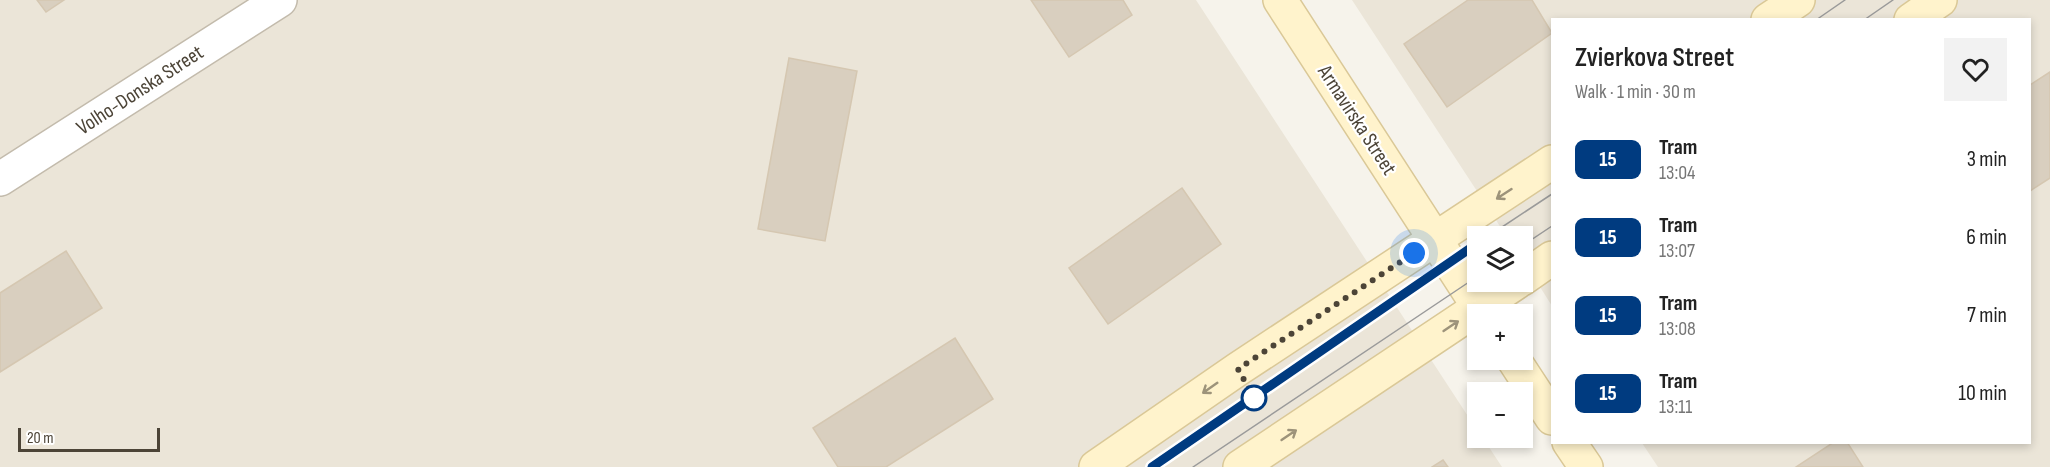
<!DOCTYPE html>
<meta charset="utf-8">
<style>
body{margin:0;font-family:"Sofia Sans Condensed",sans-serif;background:#f2f2f2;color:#222;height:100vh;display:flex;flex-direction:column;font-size:22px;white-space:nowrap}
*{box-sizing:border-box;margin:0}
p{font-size:20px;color:#767676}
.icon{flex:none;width:33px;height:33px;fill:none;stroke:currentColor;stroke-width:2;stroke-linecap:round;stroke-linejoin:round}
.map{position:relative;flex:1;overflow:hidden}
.side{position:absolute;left:1551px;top:18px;width:480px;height:426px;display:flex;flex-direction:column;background:#fff;border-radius:0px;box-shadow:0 3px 9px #0003}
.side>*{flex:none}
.badge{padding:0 12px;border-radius:9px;font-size:21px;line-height:39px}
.controls{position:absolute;left:1467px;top:226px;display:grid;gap:12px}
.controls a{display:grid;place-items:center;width:66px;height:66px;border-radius:0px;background:#fff;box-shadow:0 3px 9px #0003;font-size:30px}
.scale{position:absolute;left:18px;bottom:15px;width:142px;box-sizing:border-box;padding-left:6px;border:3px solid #4c4437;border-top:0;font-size:16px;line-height:21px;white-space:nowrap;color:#4c4437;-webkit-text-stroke:4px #fff;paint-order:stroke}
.you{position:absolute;width:30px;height:30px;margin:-15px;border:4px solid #fff;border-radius:50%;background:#1a73e8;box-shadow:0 0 0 9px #1a73e833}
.map>.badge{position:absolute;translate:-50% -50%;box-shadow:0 0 0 3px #fff}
.round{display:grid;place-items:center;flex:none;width:63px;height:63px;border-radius:0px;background:#f2f2f2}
.summary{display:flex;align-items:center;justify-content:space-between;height:102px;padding:0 24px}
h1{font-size:28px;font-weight:600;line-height:45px}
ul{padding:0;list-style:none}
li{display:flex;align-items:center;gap:18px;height:78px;padding:0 24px}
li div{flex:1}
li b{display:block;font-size:22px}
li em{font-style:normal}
li .badge{min-width:66px;font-weight:700;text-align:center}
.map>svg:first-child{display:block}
.residential{fill:#ebe5d8}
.building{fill:#d9cfbf;stroke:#d5c7b1;stroke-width:1.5}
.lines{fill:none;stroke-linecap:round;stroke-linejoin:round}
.street-casing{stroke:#c3bbac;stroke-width:36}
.secondary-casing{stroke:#dac897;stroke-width:36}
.street{stroke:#fff;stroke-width:33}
.secondary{stroke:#fff3cc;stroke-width:33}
.tram{stroke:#9a9a9a;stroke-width:1.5}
.oneway{stroke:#9d937a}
.line-casing{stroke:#fff;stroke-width:14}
.line{stroke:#003b80;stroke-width:9}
.walk{stroke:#4c4437;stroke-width:6;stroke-dasharray:0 10.8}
.stop-dot{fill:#fff;stroke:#003b80;stroke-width:3}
.labels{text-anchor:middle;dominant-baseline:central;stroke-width:4.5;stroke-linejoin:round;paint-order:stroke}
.street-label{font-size:21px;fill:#4c4437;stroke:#fff}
</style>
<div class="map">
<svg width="2050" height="467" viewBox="0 0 2050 467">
<rect width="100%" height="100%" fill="#f6f3eb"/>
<path class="residential" d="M 0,0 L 1196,0 L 1477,430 L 1478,438 L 1483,438 L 1502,467 L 0,467 Z
M 1352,0 L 2050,0 L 2050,467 L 1658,467 L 1642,443 L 2030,442 L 2030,20 L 1552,20 L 1552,306 L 1523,260 L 1522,237 L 1507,237 Z"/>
<path class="building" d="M 37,0 L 64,0 L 46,12 Z
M 1031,0 L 1123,0 L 1132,15 L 1069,57 Z
M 1468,0 L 1532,0 L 1552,33 L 1447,107 L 1404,44 Z
M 789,58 L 857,71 L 825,241 L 758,229 Z
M 2050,72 L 2050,178 L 2030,191 L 2030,85 Z
M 1182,188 L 1221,244 L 1108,324 L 1069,268 Z
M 66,251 L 102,308 L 0,372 L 0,293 Z
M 955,338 L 993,399 L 886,467 L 838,467 L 813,428 Z
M 1834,442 L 1847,442 L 1863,467 L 1796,467 Z
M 1443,460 L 1448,467 L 1432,467 Z"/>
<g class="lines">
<defs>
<path id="street" d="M 0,179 L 280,0"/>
<path id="secondary" d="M 1280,0 L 1484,315
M 1768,20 L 1798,0
M 1911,20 L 1940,0
M 1522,279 L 1552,258
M 1514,360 L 1552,418
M 1569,442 L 1586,467
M 1096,467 L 1238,369 L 1552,162
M 1240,467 L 1517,282"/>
</defs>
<use href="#street" class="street-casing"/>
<use href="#secondary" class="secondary-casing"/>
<use href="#street" class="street"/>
<use href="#secondary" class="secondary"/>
<path class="tram" d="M 1816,20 L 1845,0
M 1864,20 L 1893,0
M 1487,237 L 1552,194
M 1522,246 L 1552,226
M 1152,467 L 1478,244
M 1193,467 L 1478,276"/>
</g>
<defs><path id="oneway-shaft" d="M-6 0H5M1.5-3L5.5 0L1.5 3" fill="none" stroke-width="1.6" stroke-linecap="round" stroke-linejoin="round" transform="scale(1.5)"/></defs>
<g class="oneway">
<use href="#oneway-shaft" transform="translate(1504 194) rotate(147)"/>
<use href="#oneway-shaft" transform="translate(1451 326) rotate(-34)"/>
<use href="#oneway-shaft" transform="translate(1210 388) rotate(145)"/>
<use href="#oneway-shaft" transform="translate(1289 435) rotate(-34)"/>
</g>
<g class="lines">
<defs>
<path id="line" d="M 1152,467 L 1478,243"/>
</defs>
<use href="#line" class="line-casing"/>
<use href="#line" class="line"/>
<path class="walk" d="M 1254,398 L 1238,369 L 1414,253"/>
</g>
<circle class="stop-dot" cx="1254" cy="398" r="12"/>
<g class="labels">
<g class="street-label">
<text transform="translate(140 90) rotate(-33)">Volho-Donska Street</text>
<text transform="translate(1357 120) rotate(57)">Armavirska Street</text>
</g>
</g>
</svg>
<div class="controls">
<a><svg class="icon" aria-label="layers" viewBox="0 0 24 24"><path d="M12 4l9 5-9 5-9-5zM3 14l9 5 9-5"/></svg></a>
<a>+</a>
<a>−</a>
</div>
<div class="scale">20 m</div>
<div class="you" style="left:1414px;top:253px"></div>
<section class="side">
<div class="summary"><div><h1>Zvierkova Street</h1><p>Walk · 1 min · 30 m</p></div><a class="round"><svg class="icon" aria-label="heart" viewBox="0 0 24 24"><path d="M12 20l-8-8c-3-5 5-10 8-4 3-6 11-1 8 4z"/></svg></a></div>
<ul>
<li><span class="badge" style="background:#003b80;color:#fff">15</span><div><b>Tram</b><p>13:04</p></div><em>3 min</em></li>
<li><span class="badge" style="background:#003b80;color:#fff">15</span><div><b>Tram</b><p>13:07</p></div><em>6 min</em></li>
<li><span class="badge" style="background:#003b80;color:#fff">15</span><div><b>Tram</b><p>13:08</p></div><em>7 min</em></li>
<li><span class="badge" style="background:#003b80;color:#fff">15</span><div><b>Tram</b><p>13:11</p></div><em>10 min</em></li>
</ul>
</section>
</div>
